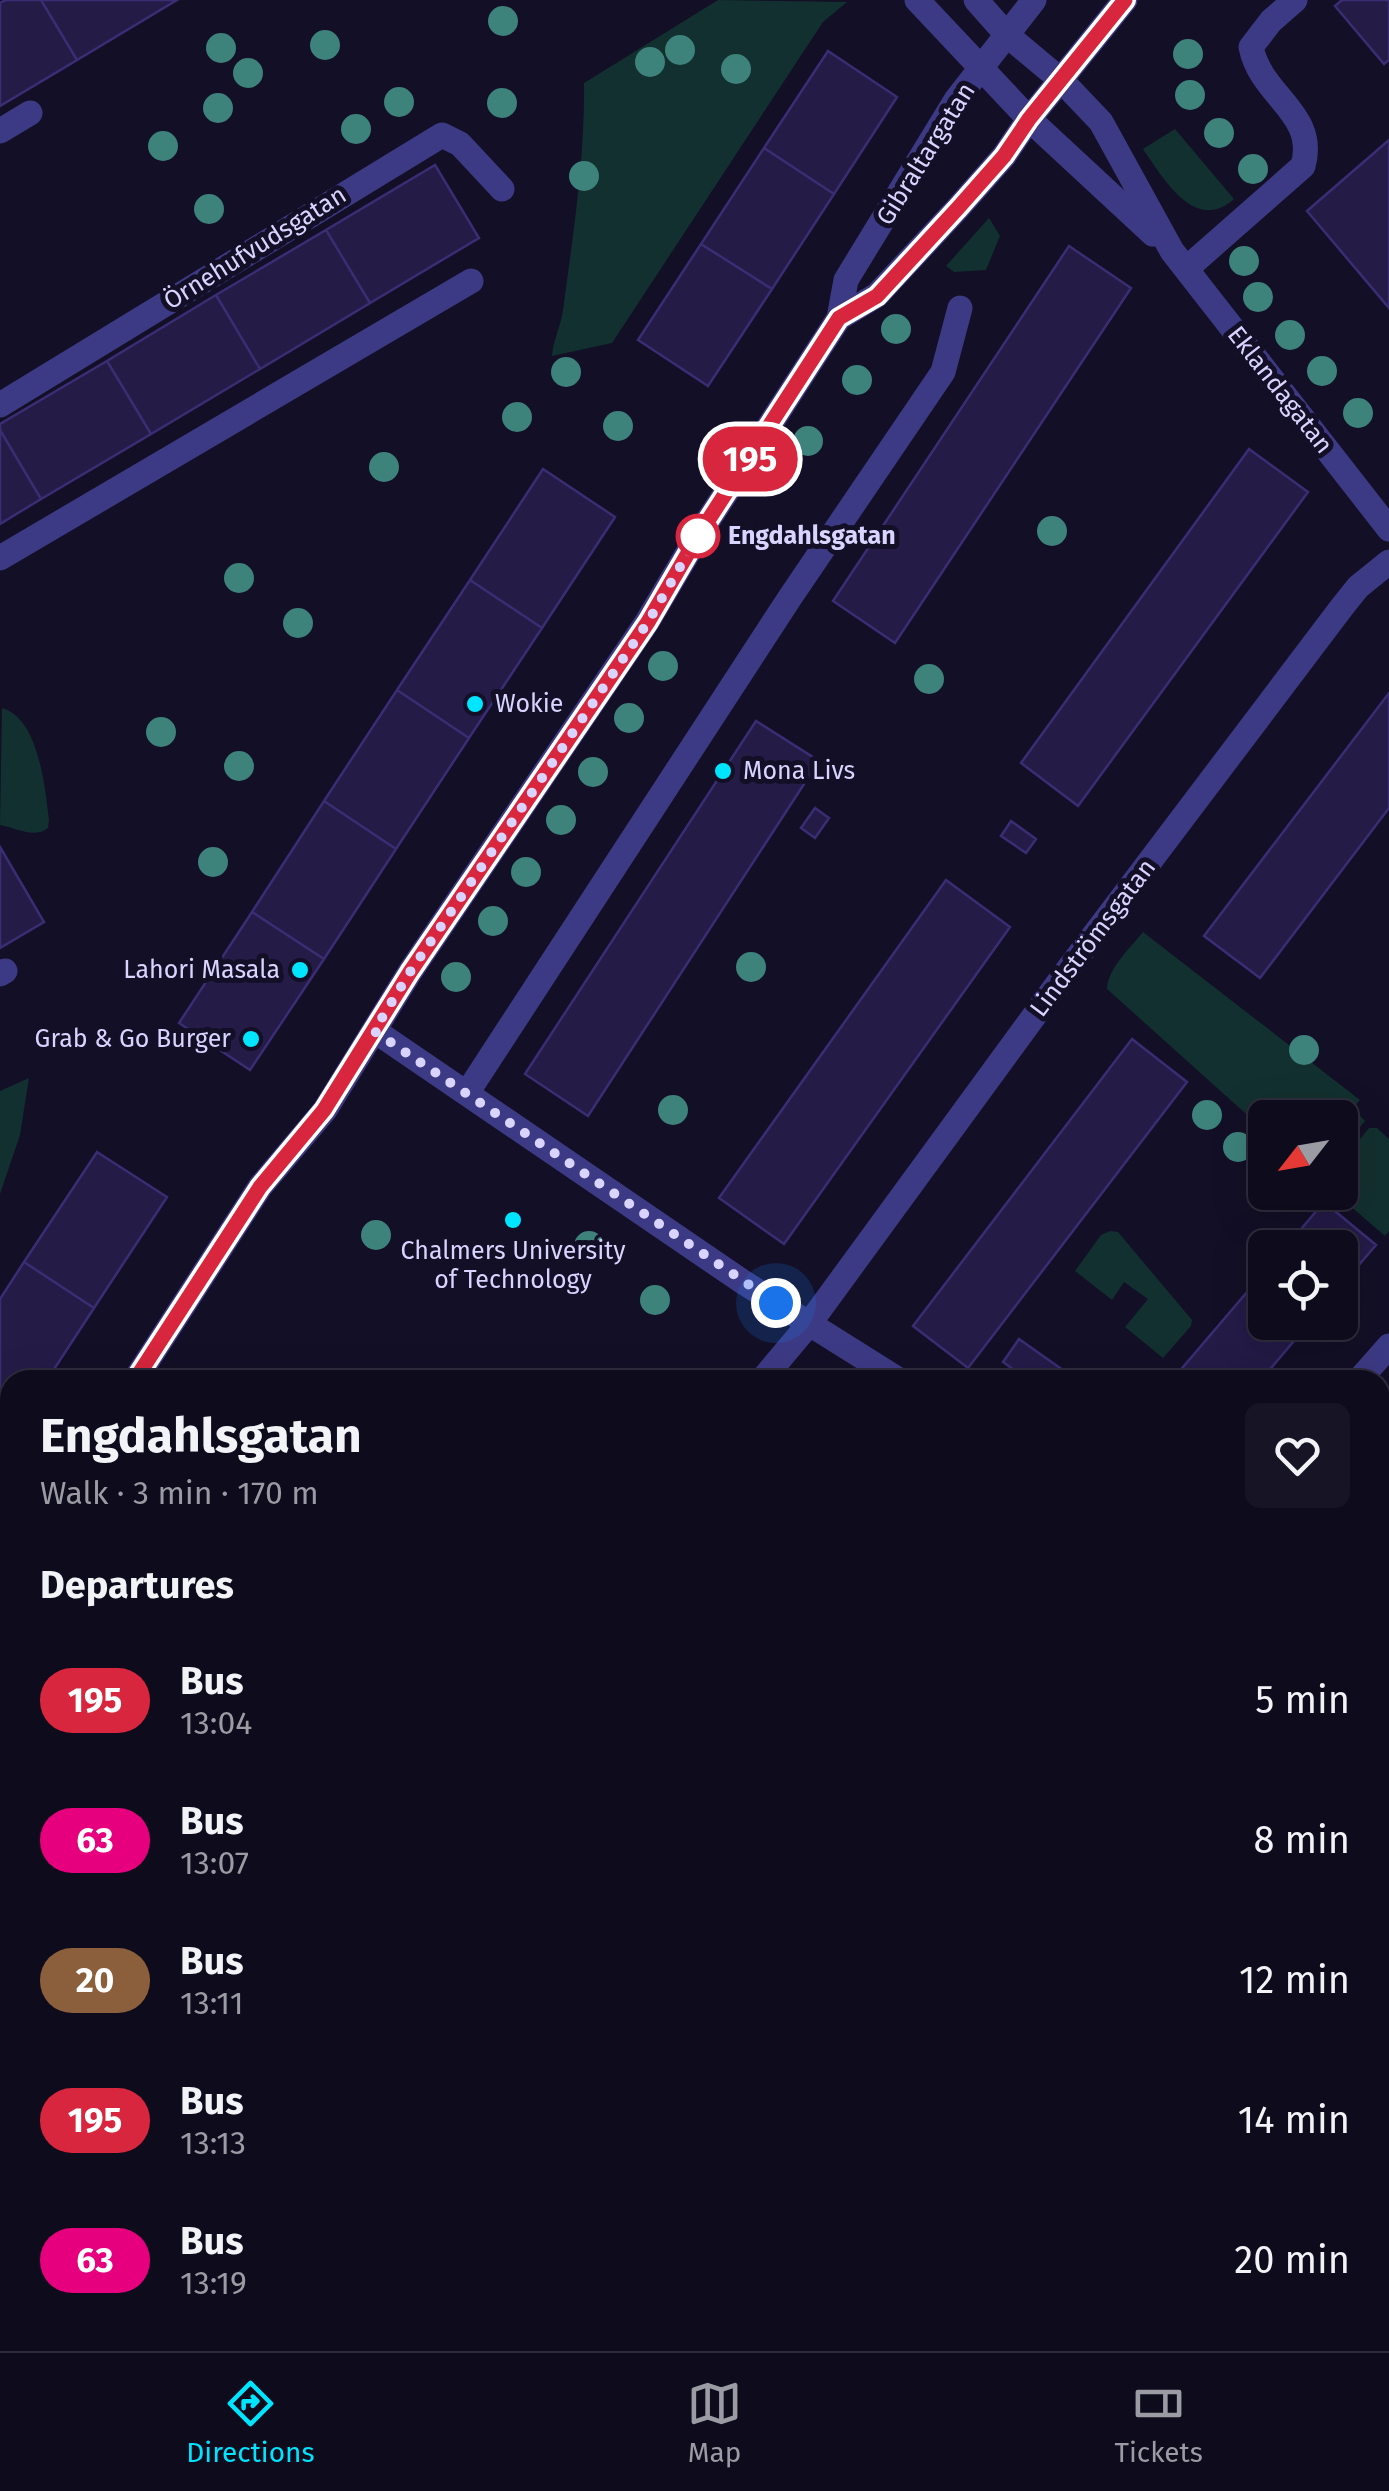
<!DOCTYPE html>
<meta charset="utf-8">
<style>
body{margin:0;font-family:"Fira Sans",sans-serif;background:#171425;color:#f1f3f6;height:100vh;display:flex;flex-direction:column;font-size:38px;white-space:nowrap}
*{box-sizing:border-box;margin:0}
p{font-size:32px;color:#9b9ba3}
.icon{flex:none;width:55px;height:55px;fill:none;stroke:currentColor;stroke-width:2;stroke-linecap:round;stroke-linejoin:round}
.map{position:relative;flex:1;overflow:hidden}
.drawer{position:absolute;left:0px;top:1370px;width:1390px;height:982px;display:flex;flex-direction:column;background:#0e0b1c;border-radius:30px 30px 0 0;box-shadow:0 10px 40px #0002,0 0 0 2px #2e2b3b}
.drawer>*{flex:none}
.badge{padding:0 20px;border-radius:32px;font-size:35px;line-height:65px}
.needle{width:65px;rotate:239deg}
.fabs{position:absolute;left:1248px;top:1100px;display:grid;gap:20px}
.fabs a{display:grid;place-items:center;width:110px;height:110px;border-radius:15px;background:#0e0b1c;box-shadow:0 10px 40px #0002,0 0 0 2px #2e2b3b;font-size:50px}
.you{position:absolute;width:50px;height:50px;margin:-25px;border:8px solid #fff;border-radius:50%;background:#1a73e8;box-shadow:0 0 0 15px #1a73e833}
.map>.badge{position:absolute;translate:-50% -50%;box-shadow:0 0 0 5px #fff}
h2{padding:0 40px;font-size:38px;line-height:90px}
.round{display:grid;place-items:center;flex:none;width:105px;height:105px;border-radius:15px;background:#171425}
.head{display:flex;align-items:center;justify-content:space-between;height:170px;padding:0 40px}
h1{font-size:48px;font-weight:700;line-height:75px}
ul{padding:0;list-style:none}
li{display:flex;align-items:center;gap:30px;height:140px;padding:0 40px}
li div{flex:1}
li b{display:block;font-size:38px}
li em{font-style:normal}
li .badge{min-width:110px;font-weight:700;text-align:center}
.tabs{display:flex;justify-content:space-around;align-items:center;height:140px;border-top:2px solid #2e2b3b;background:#0e0b1c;font-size:28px;color:#9b9ba3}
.tabs a{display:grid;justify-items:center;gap:5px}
.tabs .current{color:#00e5ff}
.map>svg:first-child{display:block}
.green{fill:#12302f}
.building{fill:#241b47;stroke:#3b2d73;stroke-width:2.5}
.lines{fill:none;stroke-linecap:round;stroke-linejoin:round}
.minor{stroke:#3d3a85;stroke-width:25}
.tree{fill:#3d827b}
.line-casing{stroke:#fff;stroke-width:22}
.line{stroke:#d7263d;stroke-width:15}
.walk{stroke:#d9d4ff;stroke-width:10;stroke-dasharray:0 18}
.stop-dot{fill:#fff;stroke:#d7263d;stroke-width:5}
.poi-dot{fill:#00e5ff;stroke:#130f26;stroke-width:4}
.labels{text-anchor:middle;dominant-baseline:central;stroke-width:10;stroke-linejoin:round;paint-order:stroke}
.street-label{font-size:25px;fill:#d9d4ff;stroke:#130f26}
.stop-label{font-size:25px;font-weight:bold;fill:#d9d4ff;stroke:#130f26;text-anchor:start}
.poi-label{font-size:25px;fill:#d9d4ff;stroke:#130f26;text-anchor:start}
</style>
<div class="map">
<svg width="1389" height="2351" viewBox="0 0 1389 2351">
<rect width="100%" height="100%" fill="#130f26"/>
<path class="green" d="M 718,0 L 847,2 L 823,22 L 612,343 L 552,356 C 553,340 561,326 563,310 C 573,235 585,159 584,83 Z
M 1175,129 L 1234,199 C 1195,234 1163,178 1143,149 Z
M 989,218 L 1000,236 L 986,270 L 954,272 L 946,266 Z
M 2,708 C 39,718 45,788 49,820 L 48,828 C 34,839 16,828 0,825 Z
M 1143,932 L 1360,1100 L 1353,1108 L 1365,1121 L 1340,1152 L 1340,1118 L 1265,1118 L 1265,1131 L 1107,989 C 1108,968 1130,948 1143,932 Z
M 29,1078 L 20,1135 L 0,1194 L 0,1091 Z
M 1369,1128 L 1377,1128 L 1389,1139 L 1389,1231 L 1385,1236 L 1335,1193 L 1340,1192 L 1340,1163 Z
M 1110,1231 L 1118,1232 L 1192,1320 L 1191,1326 L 1163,1358 L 1125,1327 L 1148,1299 L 1124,1282 L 1112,1300 L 1075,1271 L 1101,1235 Z
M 101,2342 L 187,2342 L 187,2343 L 181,2351 L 95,2351 Z"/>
<path class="building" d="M 6,0 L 41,0 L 77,60 L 0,106 L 0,3 Z
M 41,0 L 177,0 L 77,60 Z
M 1342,0 L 1389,0 L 1389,60 L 1384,64 L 1335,6 Z
M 828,51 L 897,97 L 834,194 L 764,148 Z
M 1389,140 L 1389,308 L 1307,211 Z
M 764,148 L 834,194 L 772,289 L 701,244 Z
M 435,165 L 479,238 L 370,303 L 326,230 Z
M 326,230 L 370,303 L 260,369 L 216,295 Z
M 701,244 L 772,289 L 708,386 L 638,340 Z
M 1069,246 L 1131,288 L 895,643 L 833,601 Z
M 216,295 L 260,369 L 151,434 L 107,361 Z
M 107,361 L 151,434 L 41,499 L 0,430 L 0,424 Z
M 0,430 L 41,499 L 0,524 Z
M 1249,449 L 1308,492 L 1078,806 L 1021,763 Z
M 543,469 L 615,517 L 542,628 L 470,580 Z
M 470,580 L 542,628 L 469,738 L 397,690 Z
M 397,690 L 469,738 L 396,849 L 324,801 Z
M 1389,693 L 1389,808 L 1260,978 L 1204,936 Z
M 756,721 L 819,761 L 588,1116 L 525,1074 Z
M 324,801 L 396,849 L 324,959 L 252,912 Z
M 815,808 L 829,818 L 815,838 L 801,828 Z
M 1011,821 L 1036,839 L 1026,853 L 1001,836 Z
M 0,847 L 44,922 L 0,948 Z
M 946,880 L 1010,927 L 784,1244 L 719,1198 Z
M 252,912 L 324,959 L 250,1070 L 179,1023 Z
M 1132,1039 L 1187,1082 L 968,1368 L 913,1326 Z
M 97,1152 L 167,1197 L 94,1308 L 24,1262 Z
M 1324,1202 L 1376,1245 L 1340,1287 L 1340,1248 L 1285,1248 Z
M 24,1262 L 94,1308 L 47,1380 L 10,1380 L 10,1411 L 0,1404 L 0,1299 Z
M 1265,1271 L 1265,1322 L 1310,1322 L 1261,1380 L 1172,1380 Z
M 1019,1339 L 1077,1380 L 1028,1380 L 1003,1362 Z
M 0,1404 L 10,1411 L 10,1436 L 0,1452 Z
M 1389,1469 L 1389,1562 L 1380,1572 L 1380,1479 Z
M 1389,2133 L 1389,2225 L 1382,2235 L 1380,2146 Z
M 1389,2236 L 1389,2351 L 1306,2351 L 1312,2342 L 1380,2342 L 1380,2248 Z
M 188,2342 L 348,2342 L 343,2351 L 182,2351 Z
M 431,2342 L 537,2342 L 549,2351 L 426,2351 Z
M 744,2342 L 868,2342 L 863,2351 L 739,2351 Z
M 1002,2342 L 1105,2342 L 1100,2351 L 997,2351 Z
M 1235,2342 L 1305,2342 L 1299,2351 L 1229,2351 Z"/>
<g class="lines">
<path class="minor" d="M 917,0 L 1029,119 L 1153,234
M 976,0 L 1007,35 L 1062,81 L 1101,122 L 1172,251 L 1389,529
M 0,131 L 30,113
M 1186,269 L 1303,166 C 1318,113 1261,97 1251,47 L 1271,21 L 1295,0
M 839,318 L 877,295 L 958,208 L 1004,156 L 1029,119 L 1125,0
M 0,405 L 442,135 L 460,144 L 502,189
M 0,558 L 471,281
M 0,974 L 5,971
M 375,1031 L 743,1282 L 899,1380
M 467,1093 L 791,596 L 943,372 L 960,308
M 135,1380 L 260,1187 L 325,1110 L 410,972 L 647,622 L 698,536 L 839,318 L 846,280 L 956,100 L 1034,0
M 762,1380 L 809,1324 L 1067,971 L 1342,607 L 1358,587 L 1389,562
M 1359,1380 L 1389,1346
M 0,1588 L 10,1573
M 1380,1676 L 1389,1679
M 1380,2082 L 1389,2073
M 909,2342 L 922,2351
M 39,2351 L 44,2342
M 377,2351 L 383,2342
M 1157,2351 L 1163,2342"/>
</g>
<g class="tree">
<circle cx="503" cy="21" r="15"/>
<circle cx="325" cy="45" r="15"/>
<circle cx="221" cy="48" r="15"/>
<circle cx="680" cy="50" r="15"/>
<circle cx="1188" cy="54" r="15"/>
<circle cx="650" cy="62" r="15"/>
<circle cx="736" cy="69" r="15"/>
<circle cx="248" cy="73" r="15"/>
<circle cx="1190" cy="95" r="15"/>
<circle cx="399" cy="102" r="15"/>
<circle cx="502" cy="103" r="15"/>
<circle cx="218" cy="108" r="15"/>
<circle cx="356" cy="129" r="15"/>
<circle cx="1219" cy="133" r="15"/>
<circle cx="163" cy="146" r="15"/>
<circle cx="1253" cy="169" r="15"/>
<circle cx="584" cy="176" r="15"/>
<circle cx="209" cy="209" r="15"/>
<circle cx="1244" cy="261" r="15"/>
<circle cx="1258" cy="297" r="15"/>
<circle cx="896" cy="329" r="15"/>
<circle cx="1290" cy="335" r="15"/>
<circle cx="1322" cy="371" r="15"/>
<circle cx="566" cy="372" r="15"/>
<circle cx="857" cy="380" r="15"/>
<circle cx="1358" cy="413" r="15"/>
<circle cx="517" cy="417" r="15"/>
<circle cx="618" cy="426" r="15"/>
<circle cx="808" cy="441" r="15"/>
<circle cx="384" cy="467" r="15"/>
<circle cx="1052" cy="531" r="15"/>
<circle cx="239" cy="578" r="15"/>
<circle cx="298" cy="623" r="15"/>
<circle cx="663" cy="666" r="15"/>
<circle cx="929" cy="679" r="15"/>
<circle cx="629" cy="718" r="15"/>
<circle cx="161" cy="732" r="15"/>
<circle cx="239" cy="766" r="15"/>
<circle cx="593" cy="772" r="15"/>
<circle cx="561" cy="820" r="15"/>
<circle cx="213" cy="862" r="15"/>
<circle cx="526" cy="872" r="15"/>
<circle cx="493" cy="921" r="15"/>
<circle cx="751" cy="967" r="15"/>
<circle cx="456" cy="977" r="15"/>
<circle cx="1304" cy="1050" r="15"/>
<circle cx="673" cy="1110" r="15"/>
<circle cx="1207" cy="1115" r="15"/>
<circle cx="1238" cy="1147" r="15"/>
<circle cx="376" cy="1235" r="15"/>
<circle cx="589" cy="1246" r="15"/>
<circle cx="655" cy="1300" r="15"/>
</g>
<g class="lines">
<defs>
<path id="line" d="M 135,1380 L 260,1187 L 324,1110 L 410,972 L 648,622 L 698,536 L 839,318 L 877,296 L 958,208 L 1004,156 L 1029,119 L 1125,0"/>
</defs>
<use href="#line" class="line-casing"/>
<use href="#line" class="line"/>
<path class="walk" d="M 698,536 L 648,622 L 410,972 L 374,1031 L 776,1303"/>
</g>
<circle class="stop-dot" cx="698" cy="536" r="20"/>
<g class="poi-dot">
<circle cx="475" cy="704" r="10"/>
<circle cx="723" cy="771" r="10"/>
<circle cx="300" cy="970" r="10"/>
<circle cx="251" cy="1039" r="10"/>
<circle cx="513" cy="1220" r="10"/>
</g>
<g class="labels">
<g class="street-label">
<text transform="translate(926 154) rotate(-58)">Gibraltargatan</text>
<text transform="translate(255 248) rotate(-32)">Örnehufvudsgatan</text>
<text transform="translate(1280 390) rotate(52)">Eklandagatan</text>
<text transform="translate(1093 938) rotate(-53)">Lindströmsgatan</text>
</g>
<g class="stop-label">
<text x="728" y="536">Engdahlsgatan</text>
</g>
<g class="poi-label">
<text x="495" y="704">Wokie</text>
<text x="743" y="771">Mona Livs</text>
<text x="280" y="970" text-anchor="end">Lahori Masala</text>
<text x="231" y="1039" text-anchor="end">Grab &amp; Go Burger</text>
<text x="513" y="1251" text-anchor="middle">Chalmers University<tspan x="513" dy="29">of Technology</tspan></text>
</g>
</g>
</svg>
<div class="fabs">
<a><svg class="needle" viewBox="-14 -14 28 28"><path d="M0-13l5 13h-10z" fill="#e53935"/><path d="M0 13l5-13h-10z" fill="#9b9ba3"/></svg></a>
<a><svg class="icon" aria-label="locate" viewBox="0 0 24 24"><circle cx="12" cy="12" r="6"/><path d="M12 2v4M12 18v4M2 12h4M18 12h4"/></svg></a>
</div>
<div class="you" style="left:776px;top:1303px"></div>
<b class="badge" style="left:750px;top:459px;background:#d7263d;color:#fff">195</b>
<section class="drawer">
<div class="head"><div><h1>Engdahlsgatan</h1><p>Walk · 3 min · 170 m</p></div><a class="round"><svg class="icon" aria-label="heart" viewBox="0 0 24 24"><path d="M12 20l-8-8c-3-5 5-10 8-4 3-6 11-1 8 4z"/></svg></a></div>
<h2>Departures</h2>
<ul>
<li><span class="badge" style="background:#d7263d;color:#fff">195</span><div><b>Bus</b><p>13:04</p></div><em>5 min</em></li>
<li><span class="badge" style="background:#e6007e;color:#fff">63</span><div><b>Bus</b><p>13:07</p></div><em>8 min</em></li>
<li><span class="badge" style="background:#8b5e3c;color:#fff">20</span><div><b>Bus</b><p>13:11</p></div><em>12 min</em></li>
<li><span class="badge" style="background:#d7263d;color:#fff">195</span><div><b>Bus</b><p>13:13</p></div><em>14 min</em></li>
<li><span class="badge" style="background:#e6007e;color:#fff">63</span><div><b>Bus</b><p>13:19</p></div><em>20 min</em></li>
</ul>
</section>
</div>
<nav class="tabs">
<a class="current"><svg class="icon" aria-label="directions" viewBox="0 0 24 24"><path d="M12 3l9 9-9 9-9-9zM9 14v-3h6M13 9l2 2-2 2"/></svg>Directions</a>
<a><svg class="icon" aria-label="map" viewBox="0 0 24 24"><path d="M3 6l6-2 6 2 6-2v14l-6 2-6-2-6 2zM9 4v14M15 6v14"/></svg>Map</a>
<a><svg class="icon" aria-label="tickets" viewBox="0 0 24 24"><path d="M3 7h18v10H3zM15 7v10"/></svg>Tickets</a>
</nav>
